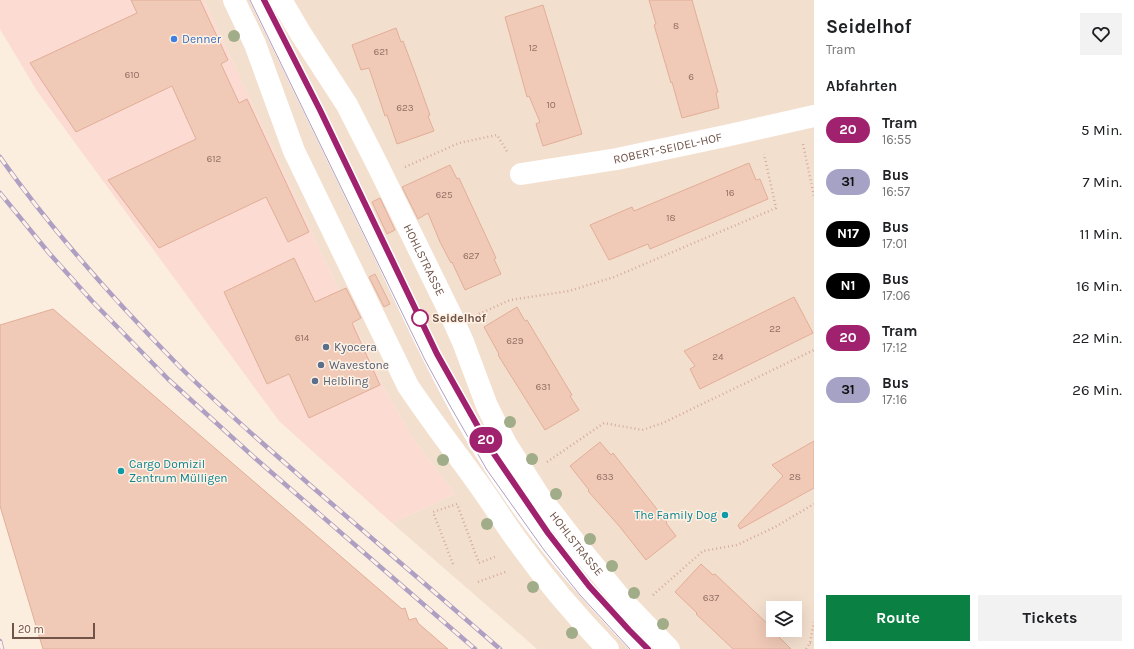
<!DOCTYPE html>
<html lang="de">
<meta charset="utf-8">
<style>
body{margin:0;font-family:Karla,sans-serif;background:#f2f2f2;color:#202124;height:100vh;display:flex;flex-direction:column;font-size:15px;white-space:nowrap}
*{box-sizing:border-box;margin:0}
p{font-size:13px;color:#757577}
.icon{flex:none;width:22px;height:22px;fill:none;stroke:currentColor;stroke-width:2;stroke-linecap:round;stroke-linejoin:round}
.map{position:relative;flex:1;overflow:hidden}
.side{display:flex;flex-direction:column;background:#fff;width:320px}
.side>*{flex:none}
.badge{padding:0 8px;border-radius:13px;font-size:14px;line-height:26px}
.controls{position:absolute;left:766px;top:601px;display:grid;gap:8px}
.controls a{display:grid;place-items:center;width:36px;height:36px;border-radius:0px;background:#fff;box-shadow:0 4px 16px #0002;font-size:20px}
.scale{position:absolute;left:12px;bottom:10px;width:83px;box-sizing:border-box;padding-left:4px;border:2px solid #715348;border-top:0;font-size:11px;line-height:14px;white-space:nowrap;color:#715348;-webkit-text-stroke:3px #fff2e5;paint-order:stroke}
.map>.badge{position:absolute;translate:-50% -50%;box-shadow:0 0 0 2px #fff}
h2{padding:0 12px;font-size:15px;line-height:36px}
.round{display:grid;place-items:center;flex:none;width:42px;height:42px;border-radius:0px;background:#f2f2f2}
.summary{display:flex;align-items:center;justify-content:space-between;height:68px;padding:0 12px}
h1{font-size:19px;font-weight:700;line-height:30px}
.cta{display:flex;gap:8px;margin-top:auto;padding:8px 12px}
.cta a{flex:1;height:46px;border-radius:0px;background:#0b8043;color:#fff;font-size:16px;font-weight:700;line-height:46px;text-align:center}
.cta a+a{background:#f2f2f2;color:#202124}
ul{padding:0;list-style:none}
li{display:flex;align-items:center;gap:12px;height:52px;padding:0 12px}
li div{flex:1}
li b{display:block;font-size:15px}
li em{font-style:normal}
li .badge{min-width:44px;font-weight:700;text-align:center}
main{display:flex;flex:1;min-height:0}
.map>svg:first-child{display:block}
.residential{fill:#f3dfce;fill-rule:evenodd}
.commercial{fill:#fcdbd3}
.building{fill:#f0c9b7;stroke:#e2ae98}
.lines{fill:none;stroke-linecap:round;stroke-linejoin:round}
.path{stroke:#d4ac9b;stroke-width:2.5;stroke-dasharray:1 3;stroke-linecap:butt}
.lane{stroke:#fff;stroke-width:16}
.street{stroke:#fff;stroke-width:22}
.secondary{stroke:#fff;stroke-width:22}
.tram{stroke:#af9fc3;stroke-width:1}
.rail-casing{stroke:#af9fc3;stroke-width:4.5}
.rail{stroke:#fff2e5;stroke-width:3;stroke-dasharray:9;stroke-linecap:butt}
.tree{fill:#a0ad88}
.line-casing{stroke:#fff;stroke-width:9}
.line{stroke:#a0216e;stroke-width:6}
.shop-dot{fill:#3f7fe0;stroke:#fff2e5;stroke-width:1.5}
.stop-dot{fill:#fff;stroke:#a0216e;stroke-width:2}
.service-dot{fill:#5c6f8a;stroke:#fff2e5;stroke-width:1.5}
.culture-dot{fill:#0f9aa8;stroke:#fff2e5;stroke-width:1.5}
.labels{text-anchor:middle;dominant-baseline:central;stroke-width:3;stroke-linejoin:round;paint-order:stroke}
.number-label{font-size:10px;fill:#917064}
.shop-label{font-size:12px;fill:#366cbe;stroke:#fff2e5;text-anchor:start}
.street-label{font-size:12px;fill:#715348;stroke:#fff2e5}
.stop-label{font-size:12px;font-weight:bold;fill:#715348;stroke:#fff2e5;text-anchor:start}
.service-label{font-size:12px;fill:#4e5e75;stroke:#fff2e5;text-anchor:start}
.culture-label{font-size:12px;fill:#0d838f;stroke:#fff2e5;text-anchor:start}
</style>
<main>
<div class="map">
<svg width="814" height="649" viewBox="0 0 814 649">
<rect width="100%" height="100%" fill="#fbeedf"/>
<path class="residential" d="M 204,0 L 814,0 L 814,649 L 537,649 L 392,523 L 455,494 L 413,439 L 384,388 ZM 773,608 L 795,608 L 795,630 L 773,630 Z"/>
<path class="commercial" d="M 0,0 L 204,0 L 384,388 L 413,439 L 455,494 L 392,523 L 279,421 L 37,91 L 0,29 Z"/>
<path class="building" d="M 131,0 L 200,0 L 228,60 L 221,64 L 239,103 L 247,99 L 309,232 L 288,242 L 266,197 L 159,248 L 108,180 L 196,139 L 172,86 L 76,132 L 30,63 L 137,13 Z
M 649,0 L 692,0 L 718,92 L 716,93 L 719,108 L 682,118 L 672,82 L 671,83 L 654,25 L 656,24 Z
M 543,5 L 582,134 L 543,146 L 536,124 L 540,122 L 529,96 L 527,97 L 505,17 Z
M 396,28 L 401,42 L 403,41 L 415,73 L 430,115 L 428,116 L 434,131 L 397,144 L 387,115 L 385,116 L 369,68 L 361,70 L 352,45 Z
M 749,163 L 756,180 L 760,179 L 768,199 L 650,249 L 648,244 L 609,260 L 590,225 L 632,207 L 634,211 Z
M 450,165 L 457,179 L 459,178 L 496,258 L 494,259 L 501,274 L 465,290 L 452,262 L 451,263 L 440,242 L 428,213 L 418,219 L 402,187 Z
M 380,198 L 395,230 L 387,234 L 372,202 Z
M 294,258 L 315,302 L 346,288 L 361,318 L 352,323 L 380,385 L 309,418 L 289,374 L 267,384 L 224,292 Z
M 375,274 L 390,304 L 384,307 L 369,277 Z
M 794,297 L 813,333 L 700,389 L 690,369 L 695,366 L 684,351 Z
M 517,307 L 525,321 L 527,320 L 572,395 L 570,396 L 579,410 L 545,430 L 498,355 L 499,354 L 484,327 Z
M 53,309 L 402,609 L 405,608 L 409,620 L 416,618 L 418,623 L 448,649 L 43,649 L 0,506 L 0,325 Z
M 814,441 L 814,488 L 740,529 L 738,525 L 783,476 L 772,465 Z
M 600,442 L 611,455 L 613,453 L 667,522 L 666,523 L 676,536 L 646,560 L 620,527 L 588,491 L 589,490 L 570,466 Z
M 701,564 L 713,575 L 715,574 L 773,629 L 773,630 L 774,630 L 778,634 L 777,635 L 791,649 L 733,649 L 696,614 L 697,613 L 675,592 Z"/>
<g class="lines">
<path class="path" d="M 803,144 L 814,196
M 405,167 L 459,143 L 497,135 L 508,153
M 479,314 L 510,300 L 569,291 L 614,277 L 776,208 L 764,154
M 547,462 L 604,423 L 642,430 L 663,423 L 814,350
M 453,564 L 433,512 L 457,504 L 479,563 L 497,556
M 478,582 L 508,571
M 653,595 L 703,551 L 737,545 L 775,527 L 814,504
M 810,643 L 814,644
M 806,649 L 810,643 L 814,622"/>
<path class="lane" d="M 258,0 C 299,84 340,169 381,253 C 413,321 444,389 483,453 C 501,482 521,511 542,538 C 572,577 606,613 640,649"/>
<path class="street" id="s1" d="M 521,174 L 617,159 L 730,135 L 814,116"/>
<g class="secondary">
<path d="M 234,0 L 255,44 L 294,151 L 408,386 C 430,419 454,450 477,482 C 493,504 506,526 522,547 C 548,583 577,617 608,649"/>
<path id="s2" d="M 281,0 L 301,34 L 347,105 L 377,164 L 451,315 L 463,342 L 487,406 L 506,444 L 539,496 L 580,549 L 623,601 L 669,649"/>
</g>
<path class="tram" d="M 250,0 L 425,360 L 449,404 L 487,470 L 544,550 L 580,595 L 630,649
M 264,0 L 320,109 L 444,368 L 490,448 L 548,533 L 589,586 L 629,630 L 648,649"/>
<defs>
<path id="rail" d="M 0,157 C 53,232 115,301 179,366 C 221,408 266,446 310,485 C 373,539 437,594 500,649
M 0,193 L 49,253 L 92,301 L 168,379 L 256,459 L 475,649
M 0,641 L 2,649"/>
</defs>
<use href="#rail" class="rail-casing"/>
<use href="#rail" class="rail"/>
</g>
<g class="tree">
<circle cx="234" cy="36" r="6"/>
<circle cx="510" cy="422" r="6"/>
<circle cx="532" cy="459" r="6"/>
<circle cx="443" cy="460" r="6"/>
<circle cx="556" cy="494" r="6"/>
<circle cx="487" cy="524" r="6"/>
<circle cx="590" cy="539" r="6"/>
<circle cx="612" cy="566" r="6"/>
<circle cx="533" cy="587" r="6"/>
<circle cx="634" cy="593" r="6"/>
<circle cx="663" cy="624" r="6"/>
<circle cx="572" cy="633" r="6"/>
</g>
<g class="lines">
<defs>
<path id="line" d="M 264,0 L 320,110 L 437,354 L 490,448 L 548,533 L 589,586 L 629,630 L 648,649"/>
</defs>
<use href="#line" class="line-casing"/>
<use href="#line" class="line"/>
</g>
<circle class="shop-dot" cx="174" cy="39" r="4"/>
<circle class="stop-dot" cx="420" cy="318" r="8"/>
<g class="service-dot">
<circle cx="326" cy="347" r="4"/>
<circle cx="321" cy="365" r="4"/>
<circle cx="315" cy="381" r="4"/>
</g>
<g class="culture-dot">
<circle cx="121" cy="471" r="4"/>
<circle cx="725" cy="515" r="4"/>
</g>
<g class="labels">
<g class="number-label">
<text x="676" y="26">8</text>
<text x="533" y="48">12</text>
<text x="381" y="52">621</text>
<text x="132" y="75">610</text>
<text x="691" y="77">6</text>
<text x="551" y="105">10</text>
<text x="405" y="108">623</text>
<text x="214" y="159">612</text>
<text x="730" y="193">16</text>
<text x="444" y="195">625</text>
<text x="671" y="218">18</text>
<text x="471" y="256">627</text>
<text x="775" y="329">22</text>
<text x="302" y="338">614</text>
<text x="515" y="341">629</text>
<text x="718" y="357">24</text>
<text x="543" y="387">631</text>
<text x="605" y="477">633</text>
<text x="795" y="477">28</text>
<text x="711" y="598">637</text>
</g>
<g class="shop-label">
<text x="182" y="39">Denner</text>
</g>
<g class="street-label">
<text stroke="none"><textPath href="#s1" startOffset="149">ROBERT-SEIDEL-HOF</textPath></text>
<text stroke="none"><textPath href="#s2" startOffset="297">HOHLSTRASSE</textPath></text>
<text stroke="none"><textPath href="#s2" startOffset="621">HOHLSTRASSE</textPath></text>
</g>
<g class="stop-label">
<text x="432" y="318">Seidelhof</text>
</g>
<g class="service-label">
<text x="334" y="347">Kyocera</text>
<text x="329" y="365">Wavestone</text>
<text x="323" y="381">Helbling</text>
</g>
<g class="culture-label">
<text x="129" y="464">Cargo Domizil<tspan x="129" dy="14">Zentrum Mülligen</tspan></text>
<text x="717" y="515" text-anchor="end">The Family Dog</text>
</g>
</g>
</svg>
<div class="controls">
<a><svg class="icon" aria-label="layers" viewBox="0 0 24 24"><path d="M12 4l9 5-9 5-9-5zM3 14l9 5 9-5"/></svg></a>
</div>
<div class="scale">20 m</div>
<b class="badge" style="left:486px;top:440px;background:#a0216e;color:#fff">20</b>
</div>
<section class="side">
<div class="summary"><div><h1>Seidelhof</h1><p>Tram</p></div><a class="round"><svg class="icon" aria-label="heart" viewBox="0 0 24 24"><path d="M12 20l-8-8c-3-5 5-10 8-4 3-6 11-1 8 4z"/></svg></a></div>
<h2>Abfahrten</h2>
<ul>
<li><span class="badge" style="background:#a0216e;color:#fff">20</span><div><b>Tram</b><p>16:55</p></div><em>5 Min.</em></li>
<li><span class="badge" style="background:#a5a2c6;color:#111">31</span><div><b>Bus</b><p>16:57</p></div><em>7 Min.</em></li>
<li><span class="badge" style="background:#000;color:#fff">N17</span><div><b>Bus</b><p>17:01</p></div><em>11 Min.</em></li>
<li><span class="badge" style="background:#000;color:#fff">N1</span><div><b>Bus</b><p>17:06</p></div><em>16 Min.</em></li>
<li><span class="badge" style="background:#a0216e;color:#fff">20</span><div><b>Tram</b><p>17:12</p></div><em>22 Min.</em></li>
<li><span class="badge" style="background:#a5a2c6;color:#111">31</span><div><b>Bus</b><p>17:16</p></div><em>26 Min.</em></li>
</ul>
<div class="cta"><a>Route</a><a>Tickets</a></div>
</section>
</main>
